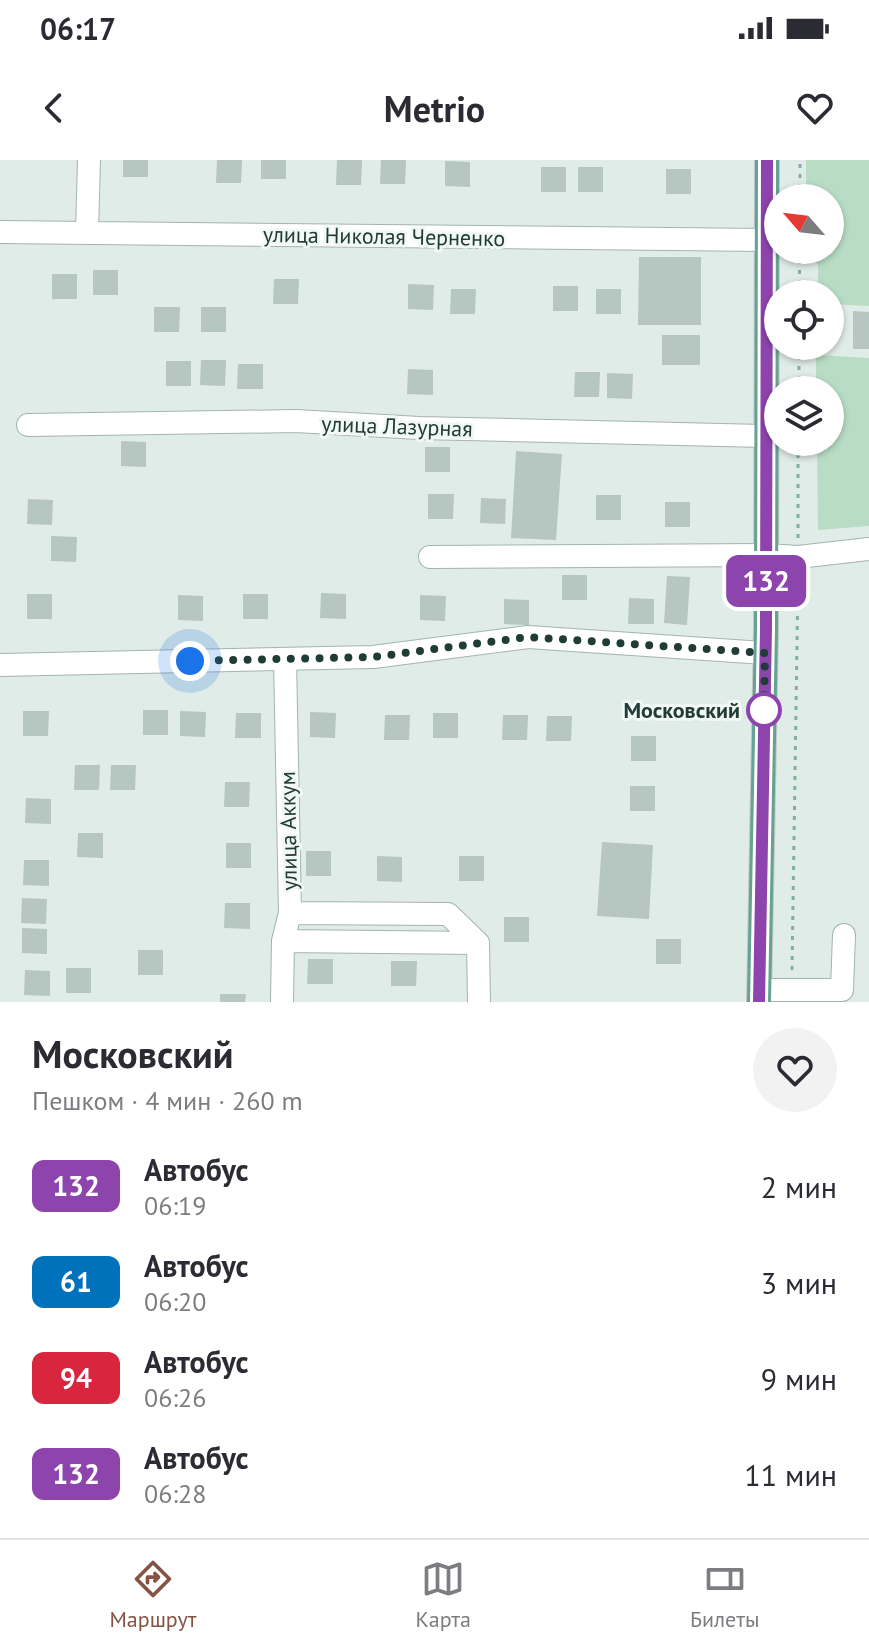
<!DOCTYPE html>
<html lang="ru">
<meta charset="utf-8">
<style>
body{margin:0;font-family:"PT Sans",sans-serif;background:#f2f2f3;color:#2b2b33;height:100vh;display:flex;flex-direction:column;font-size:30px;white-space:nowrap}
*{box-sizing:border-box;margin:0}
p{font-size:26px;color:#7c7c81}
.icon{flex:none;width:44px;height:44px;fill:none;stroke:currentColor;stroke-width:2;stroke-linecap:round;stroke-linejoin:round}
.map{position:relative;height:842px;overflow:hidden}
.panel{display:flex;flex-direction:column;background:#fff;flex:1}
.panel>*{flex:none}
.badge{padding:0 16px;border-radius:12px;font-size:28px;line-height:52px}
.needle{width:52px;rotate:298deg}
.buttons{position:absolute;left:764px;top:24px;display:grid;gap:16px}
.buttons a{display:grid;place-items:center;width:80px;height:80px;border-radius:50%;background:#fff;box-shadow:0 2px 6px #0004;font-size:40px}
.you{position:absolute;width:40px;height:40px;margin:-20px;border:6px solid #fff;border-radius:50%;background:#1a73e8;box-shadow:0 0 0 12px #1a73e833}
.map>.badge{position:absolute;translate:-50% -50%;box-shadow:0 0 0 4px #fff}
.round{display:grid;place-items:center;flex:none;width:84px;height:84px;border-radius:42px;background:#f2f2f3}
.overview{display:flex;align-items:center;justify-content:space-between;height:136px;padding:0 32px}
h1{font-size:38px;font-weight:600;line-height:60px}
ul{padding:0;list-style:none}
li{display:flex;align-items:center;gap:24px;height:96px;padding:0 32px}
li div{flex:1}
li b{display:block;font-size:30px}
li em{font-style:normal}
li .badge{min-width:88px;font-weight:700;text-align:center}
.status{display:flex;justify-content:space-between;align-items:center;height:56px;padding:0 40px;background:#fff;direction:ltr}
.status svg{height:22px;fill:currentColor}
header{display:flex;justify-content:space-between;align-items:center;height:104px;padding:0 32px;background:#fff;font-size:36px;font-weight:600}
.tabs{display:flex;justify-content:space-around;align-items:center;height:112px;border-top:2px solid #e1e1e2;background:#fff;font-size:22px;color:#7c7c81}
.tabs a{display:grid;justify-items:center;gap:4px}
.tabs .current{color:#865242}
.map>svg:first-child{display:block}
.green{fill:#b8ddc4}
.building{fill:#b6c6c0}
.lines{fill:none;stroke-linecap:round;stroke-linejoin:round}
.minor-casing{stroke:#a3b4ae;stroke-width:24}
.major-casing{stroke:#c1c8c7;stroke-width:26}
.path{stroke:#80b0a3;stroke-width:3;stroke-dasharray:4 6;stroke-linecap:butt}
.minor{stroke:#fff;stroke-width:22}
.major{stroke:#64a294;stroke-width:24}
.line-casing{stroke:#fff;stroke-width:18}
.line{stroke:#8e44ad;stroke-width:12}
.walk{stroke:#213c36;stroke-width:8;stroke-dasharray:0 14.4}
.stop-dot{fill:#fff;stroke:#8e44ad;stroke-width:4}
.labels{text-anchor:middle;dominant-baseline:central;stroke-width:6;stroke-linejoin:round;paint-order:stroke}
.street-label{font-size:22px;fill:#213c36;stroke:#f1f8f5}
.stop-label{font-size:22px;font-weight:bold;fill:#213c36;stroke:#f1f8f5;text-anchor:end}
</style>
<div class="status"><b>06:17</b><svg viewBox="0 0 49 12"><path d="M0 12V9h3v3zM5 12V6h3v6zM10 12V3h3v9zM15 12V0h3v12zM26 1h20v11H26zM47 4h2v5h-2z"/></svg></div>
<header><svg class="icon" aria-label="back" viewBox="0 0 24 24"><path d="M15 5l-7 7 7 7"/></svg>Metrio<svg class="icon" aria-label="heart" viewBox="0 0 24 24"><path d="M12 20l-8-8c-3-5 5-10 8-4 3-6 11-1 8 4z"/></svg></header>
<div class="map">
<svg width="869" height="842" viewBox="0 0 869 842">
<rect width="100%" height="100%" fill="#e0ece7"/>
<path class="green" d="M 806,0 L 869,0 L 869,146 L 830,144 L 830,134 L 818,134 L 818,104 L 805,97 L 805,90 L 830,90 L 830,38 L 806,38 Z
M 816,195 L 869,198 L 869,366 L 818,370 L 817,282 L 830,282 L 830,230 L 816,230 Z"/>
<path class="building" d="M 123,0 L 148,0 L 148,17 L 123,17 Z
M 217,0 L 242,0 L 241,23 L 216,23 Z
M 261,0 L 286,0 L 286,19 L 261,19 Z
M 337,0 L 362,0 L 361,25 L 336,25 Z
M 381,0 L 406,0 L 405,24 L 380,24 Z
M 445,1 L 470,2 L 470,27 L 445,26 Z
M 541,7 L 566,7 L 566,32 L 541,32 Z
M 578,7 L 603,7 L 603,32 L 578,32 Z
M 666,9 L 691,9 L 691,34 L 666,34 Z
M 639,97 L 701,97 L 701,165 L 638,165 Z
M 93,110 L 118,110 L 118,135 L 93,135 Z
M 52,114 L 77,114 L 77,139 L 52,139 Z
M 274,119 L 299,119 L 298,144 L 273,144 Z
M 408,124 L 434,125 L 433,150 L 408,149 Z
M 553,126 L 578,126 L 578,151 L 553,151 Z
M 451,129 L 476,129 L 475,154 L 450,154 Z
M 596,129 L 621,129 L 621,154 L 596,154 Z
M 154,147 L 180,147 L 179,172 L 154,172 Z
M 201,147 L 226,147 L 226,172 L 201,172 Z
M 853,151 L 869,152 L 869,189 L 853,189 Z
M 662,175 L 700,175 L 700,205 L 662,205 Z
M 201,200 L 226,200 L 225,226 L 200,225 Z
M 166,201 L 191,201 L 191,226 L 166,226 Z
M 238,204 L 263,204 L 263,229 L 237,229 Z
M 408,209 L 433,210 L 433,235 L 407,234 Z
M 575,212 L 600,212 L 599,237 L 574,237 Z
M 607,213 L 633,214 L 632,239 L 607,238 Z
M 121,281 L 146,282 L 146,307 L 121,306 Z
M 425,287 L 450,287 L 450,312 L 425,312 Z
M 516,291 L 562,294 L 556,380 L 511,378 Z
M 428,334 L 454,334 L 453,359 L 428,359 Z
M 596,335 L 621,335 L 621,360 L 596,360 Z
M 481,338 L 506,339 L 505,364 L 480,363 Z
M 28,339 L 53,340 L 52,365 L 27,364 Z
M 665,342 L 690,342 L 690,367 L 665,367 Z
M 51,376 L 77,377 L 76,402 L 51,401 Z
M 562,415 L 587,415 L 587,440 L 562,440 Z
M 667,416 L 690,417 L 687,465 L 664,463 Z
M 321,433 L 346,434 L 346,459 L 320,458 Z
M 27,434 L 52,434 L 52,459 L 27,459 Z
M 243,434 L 268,434 L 268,459 L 243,459 Z
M 178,435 L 203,436 L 203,461 L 178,460 Z
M 420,435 L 446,436 L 445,461 L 420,460 Z
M 629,438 L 654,439 L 654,464 L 628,464 Z
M 504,439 L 529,440 L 529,465 L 504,464 Z
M 143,550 L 168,550 L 168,575 L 143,575 Z
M 23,551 L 49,551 L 48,576 L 23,576 Z
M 180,551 L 206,552 L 205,577 L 180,576 Z
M 310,552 L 336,553 L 335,578 L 310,577 Z
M 236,553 L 261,553 L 261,578 L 235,578 Z
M 433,553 L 458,553 L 458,578 L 433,578 Z
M 385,555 L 410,555 L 409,580 L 384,580 Z
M 503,555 L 528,555 L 527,580 L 502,580 Z
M 547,556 L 572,556 L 571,581 L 546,581 Z
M 631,576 L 656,576 L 656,601 L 631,601 Z
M 75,605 L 100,605 L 99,630 L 74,630 Z
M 111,605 L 136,605 L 135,630 L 110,630 Z
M 225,622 L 250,622 L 249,647 L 224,647 Z
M 630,626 L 655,626 L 655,651 L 630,651 Z
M 26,638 L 51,639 L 51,664 L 25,663 Z
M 78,673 L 103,673 L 103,698 L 77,697 Z
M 602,682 L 653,685 L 649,759 L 597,756 Z
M 226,683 L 251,683 L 251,708 L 226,708 Z
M 306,691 L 331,691 L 331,716 L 306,716 Z
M 377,696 L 402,697 L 402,722 L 377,721 Z
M 459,696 L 484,696 L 484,721 L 459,721 Z
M 24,700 L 49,700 L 49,726 L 23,725 Z
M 22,738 L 47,739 L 46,764 L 21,763 Z
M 225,743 L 250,743 L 250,769 L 224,768 Z
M 504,757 L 529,757 L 529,782 L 504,782 Z
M 22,768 L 47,769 L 47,794 L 22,793 Z
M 656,779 L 681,779 L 681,804 L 656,804 Z
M 138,790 L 163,790 L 163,815 L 138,815 Z
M 308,799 L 333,799 L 333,824 L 307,824 Z
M 391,801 L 417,801 L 416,826 L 391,826 Z
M 66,808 L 91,808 L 91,833 L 66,833 Z
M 25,810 L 50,811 L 50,836 L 24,835 Z
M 220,834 L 246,834 L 245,842 L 220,842 Z"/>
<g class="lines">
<defs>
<path id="minor" d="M 0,72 L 767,80
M 87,72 L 89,0
M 28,265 L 296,261 L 419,268 L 766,276
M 430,397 L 766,395 L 798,397 L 869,389
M 0,505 L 373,497 L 528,477 L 765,493
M 290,753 L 448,754 L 478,783
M 283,781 L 478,783 L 479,842
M 759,830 L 842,830 L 844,775
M 282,842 L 283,781 L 290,753 L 285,499"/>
<path id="major" d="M 759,842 L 766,469 L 767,0"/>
</defs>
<use href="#minor" class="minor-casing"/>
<use href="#major" class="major-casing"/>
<path class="path" d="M 800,38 L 800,0
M 799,134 L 800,90
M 799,230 L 799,186
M 798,378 L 798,282
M 792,810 L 798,418"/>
<use href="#minor" class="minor"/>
<use href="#major" class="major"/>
</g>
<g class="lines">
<defs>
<path id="line" d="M 759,842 L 766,469 L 767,0"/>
</defs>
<use href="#line" class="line-casing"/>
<use href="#line" class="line"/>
<path class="walk" d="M 190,501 L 373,497 L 528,477 L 765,493 L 764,555 L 764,550"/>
</g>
<circle class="stop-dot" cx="764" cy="550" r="16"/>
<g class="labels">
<g class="street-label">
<text transform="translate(384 76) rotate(1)">улица Николая Черненко</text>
<text transform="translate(397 266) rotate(2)">улица Лазурная</text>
<text transform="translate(288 671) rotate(-91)">улица Аккум</text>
</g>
<g class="stop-label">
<text x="740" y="550">Московский</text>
</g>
</g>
</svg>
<div class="buttons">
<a><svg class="needle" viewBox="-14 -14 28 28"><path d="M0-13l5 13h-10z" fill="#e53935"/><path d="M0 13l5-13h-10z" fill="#7c7c81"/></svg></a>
<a><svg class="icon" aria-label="locate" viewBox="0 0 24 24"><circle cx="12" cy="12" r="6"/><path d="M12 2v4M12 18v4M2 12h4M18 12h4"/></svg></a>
<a><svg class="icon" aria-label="layers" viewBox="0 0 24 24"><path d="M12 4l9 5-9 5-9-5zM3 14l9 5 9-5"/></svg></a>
</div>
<div class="you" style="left:190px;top:501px"></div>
<b class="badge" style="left:766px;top:421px;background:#8e44ad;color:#fff">132</b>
</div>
<section class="panel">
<div class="overview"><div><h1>Московский</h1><p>Пешком · 4 мин · 260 m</p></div><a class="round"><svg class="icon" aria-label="heart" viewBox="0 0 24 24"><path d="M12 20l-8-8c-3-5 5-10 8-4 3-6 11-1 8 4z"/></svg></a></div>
<ul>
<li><span class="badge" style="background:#8e44ad;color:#fff">132</span><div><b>Автобус</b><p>06:19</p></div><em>2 мин</em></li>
<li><span class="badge" style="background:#0072bc;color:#fff">61</span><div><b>Автобус</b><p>06:20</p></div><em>3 мин</em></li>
<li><span class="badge" style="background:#d7263d;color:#fff">94</span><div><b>Автобус</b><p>06:26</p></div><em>9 мин</em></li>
<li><span class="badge" style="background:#8e44ad;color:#fff">132</span><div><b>Автобус</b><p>06:28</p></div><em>11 мин</em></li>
</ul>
</section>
<nav class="tabs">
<a class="current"><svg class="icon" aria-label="directions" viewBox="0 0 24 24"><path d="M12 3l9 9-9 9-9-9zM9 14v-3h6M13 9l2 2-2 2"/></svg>Маршрут</a>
<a><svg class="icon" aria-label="map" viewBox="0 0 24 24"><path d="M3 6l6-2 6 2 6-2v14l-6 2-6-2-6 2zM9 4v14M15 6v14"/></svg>Карта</a>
<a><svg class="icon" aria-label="tickets" viewBox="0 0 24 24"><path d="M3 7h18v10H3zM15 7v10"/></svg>Билеты</a>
</nav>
